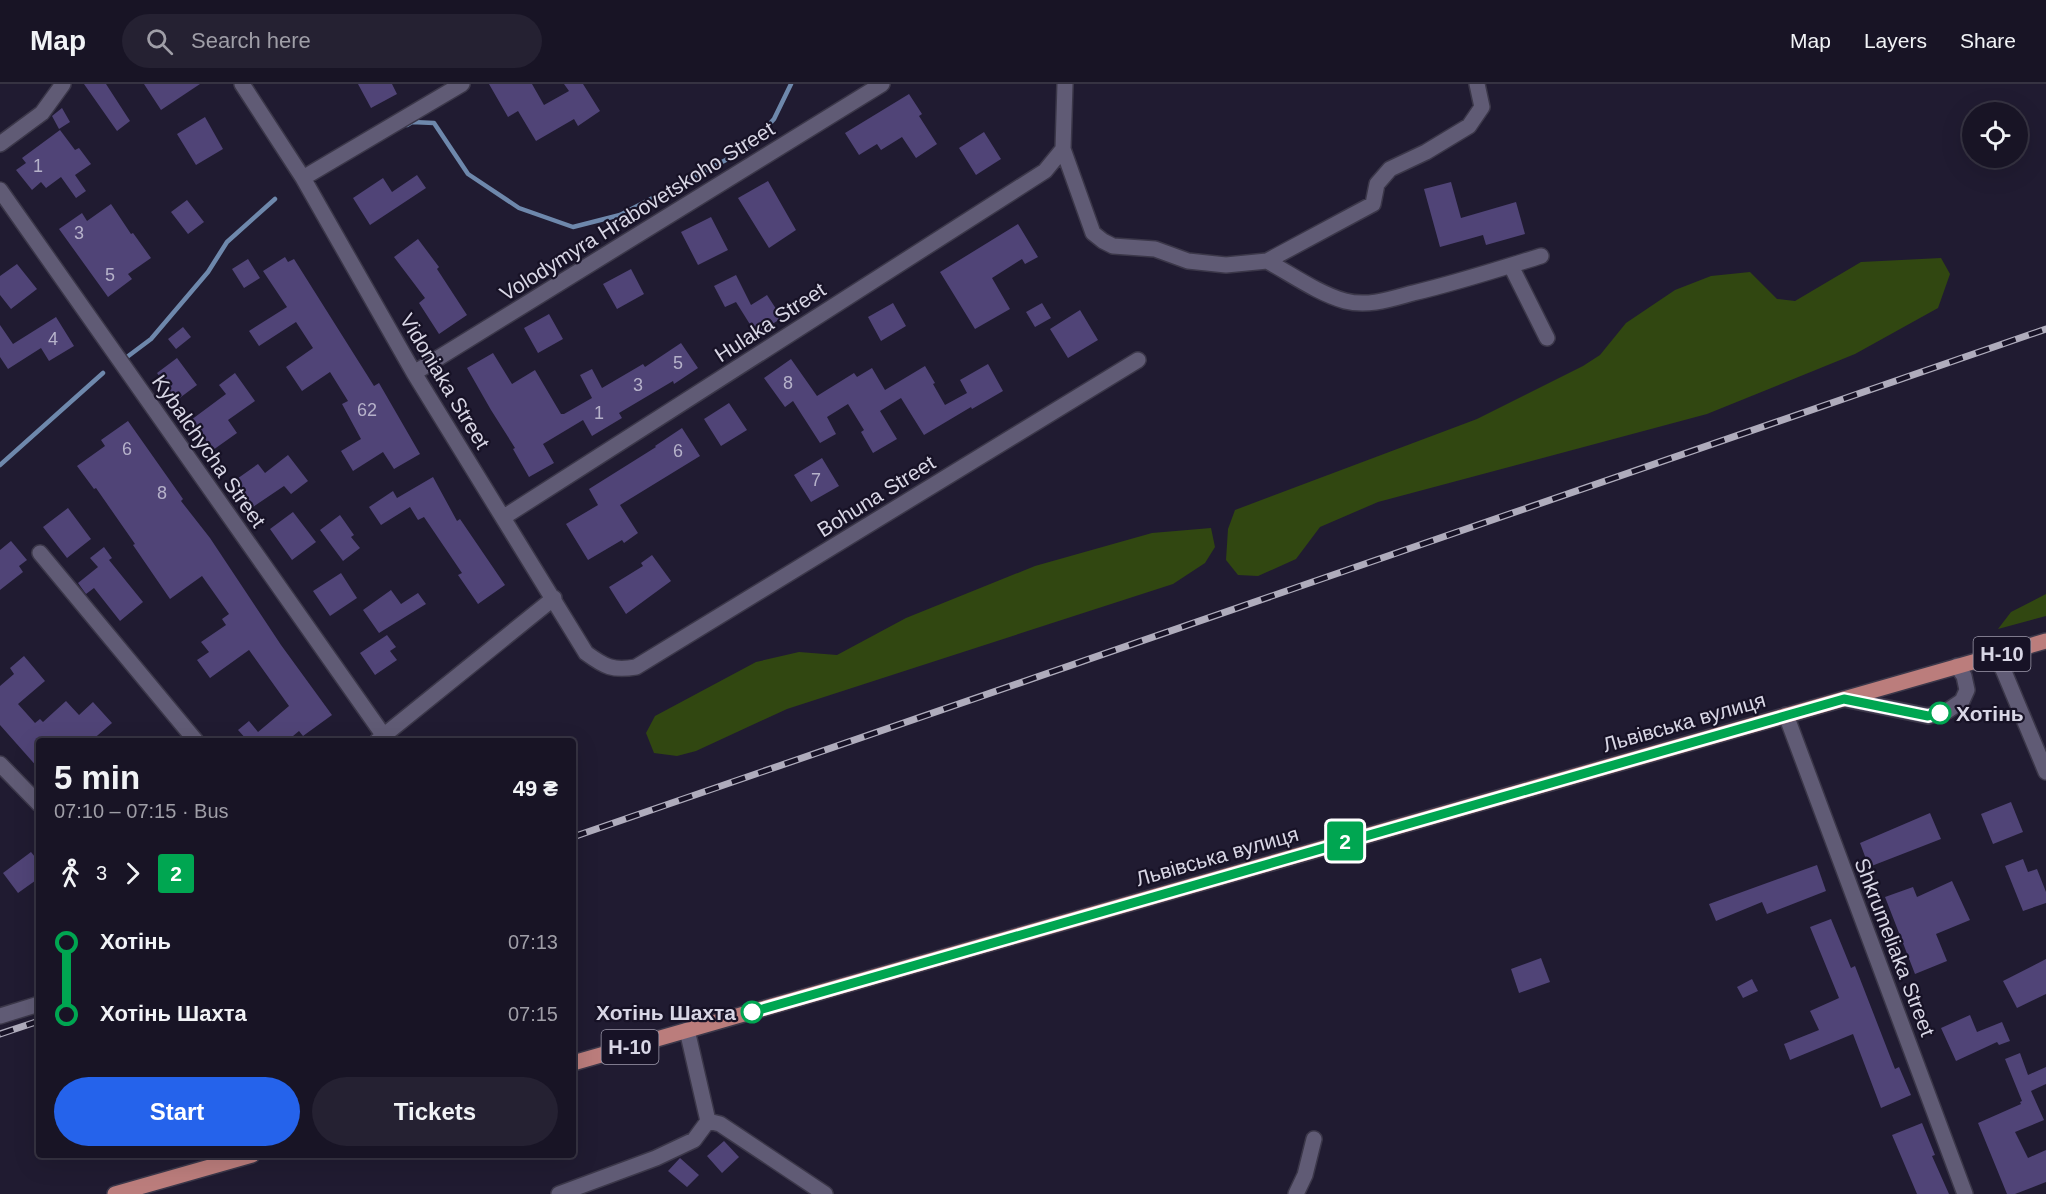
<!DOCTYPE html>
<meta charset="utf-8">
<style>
body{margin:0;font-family:Arial,sans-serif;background:#252132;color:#f1f3f6;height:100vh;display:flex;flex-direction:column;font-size:22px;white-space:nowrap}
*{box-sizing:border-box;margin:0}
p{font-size:20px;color:#9f9ea7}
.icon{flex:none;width:33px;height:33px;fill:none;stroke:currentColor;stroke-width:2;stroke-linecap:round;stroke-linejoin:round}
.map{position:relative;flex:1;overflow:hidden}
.panel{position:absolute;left:36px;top:654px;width:540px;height:420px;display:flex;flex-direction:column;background:#181425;border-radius:6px;box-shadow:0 6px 24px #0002,0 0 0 2px #363342}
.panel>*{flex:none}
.badge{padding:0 12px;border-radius:4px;font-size:21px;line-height:39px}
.buttons{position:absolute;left:1962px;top:18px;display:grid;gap:12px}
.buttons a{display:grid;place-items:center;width:66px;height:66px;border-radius:50%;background:#181425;box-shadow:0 6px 24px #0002,0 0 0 2px #363342;font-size:30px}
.map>.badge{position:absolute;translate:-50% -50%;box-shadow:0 0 0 3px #fff}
.legs{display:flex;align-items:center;gap:9px;height:66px;padding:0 18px;font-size:20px}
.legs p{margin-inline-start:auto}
.head{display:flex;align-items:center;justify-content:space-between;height:102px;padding:0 18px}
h1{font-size:33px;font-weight:700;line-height:45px}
.action{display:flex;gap:12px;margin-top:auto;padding:12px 18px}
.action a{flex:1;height:69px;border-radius:36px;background:#2563eb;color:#fff;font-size:24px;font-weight:700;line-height:69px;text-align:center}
.action a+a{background:#252132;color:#f1f3f6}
ul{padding:0 18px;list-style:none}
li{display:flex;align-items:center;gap:21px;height:72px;font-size:22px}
li i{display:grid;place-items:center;width:9px;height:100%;margin:0 8px;background:currentColor}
li i::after{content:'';width:15px;height:15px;margin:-8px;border:4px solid;border-radius:50%;background:#181425}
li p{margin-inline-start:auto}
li:first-child i{background:linear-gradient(#0000 50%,currentColor 0)}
li:last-child i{background:linear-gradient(currentColor 50%,#0000 0)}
header{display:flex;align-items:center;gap:36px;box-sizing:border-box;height:84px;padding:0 30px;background:#181425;border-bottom:2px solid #363342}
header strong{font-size:28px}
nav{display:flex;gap:33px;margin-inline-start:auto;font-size:21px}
.search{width:420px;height:54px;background:#252132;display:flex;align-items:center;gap:15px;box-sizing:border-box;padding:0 21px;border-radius:33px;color:#9f9ea7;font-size:22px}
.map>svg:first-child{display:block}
.green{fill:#314711}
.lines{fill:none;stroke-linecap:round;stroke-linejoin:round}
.stream{stroke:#6e88ac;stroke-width:4.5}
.building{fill:#504477}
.minor-casing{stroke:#3b3749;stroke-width:18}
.major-casing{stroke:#3b3749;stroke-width:18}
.minor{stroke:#605b75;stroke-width:15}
.major{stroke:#bb7d7c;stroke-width:15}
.rail-casing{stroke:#afacbc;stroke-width:7}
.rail{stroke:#171226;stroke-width:4.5;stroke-dasharray:14;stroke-linecap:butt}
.line-1-casing{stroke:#fff;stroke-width:14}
.line-1{stroke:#00a651;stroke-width:9}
.stop-1-dot{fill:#fff;stroke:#00a651;stroke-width:3}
.labels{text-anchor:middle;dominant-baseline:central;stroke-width:4.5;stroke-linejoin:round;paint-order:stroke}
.number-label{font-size:18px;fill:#b6b2ca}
.shield{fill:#171226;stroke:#9e9bac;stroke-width:1.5}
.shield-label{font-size:20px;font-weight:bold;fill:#d8d6e5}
.street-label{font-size:21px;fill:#d8d6e5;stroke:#171226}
.stop-label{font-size:21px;font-weight:bold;fill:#d8d6e5;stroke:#171226;text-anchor:start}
</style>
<header>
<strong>Map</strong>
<div class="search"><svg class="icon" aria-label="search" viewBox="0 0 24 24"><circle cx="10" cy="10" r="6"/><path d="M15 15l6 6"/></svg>Search here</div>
<nav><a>Map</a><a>Layers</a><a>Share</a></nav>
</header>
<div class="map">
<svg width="2046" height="1110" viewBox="0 0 2046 1110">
<rect width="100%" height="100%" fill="#201b31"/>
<path class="green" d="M 1941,174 L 1950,190 L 1938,224 L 1855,270 L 1707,330 L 1378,418 L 1320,443 L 1296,475 L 1258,492 L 1238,491 L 1226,476 L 1228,445 L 1235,426 L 1477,335 L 1583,282 L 1600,271 L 1626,239 L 1675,206 L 1711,192 L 1750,188 L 1777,215 L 1795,217 L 1861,178 Z
M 1211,444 L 1215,463 L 1205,479 L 1173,500 L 787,625 L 696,667 L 677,672 L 654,669 L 646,649 L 655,632 L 756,578 L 799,568 L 837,571 L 906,534 L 1035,482 L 1152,449 Z
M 2046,510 L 2046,532 L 1998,545 L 2011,528 Z"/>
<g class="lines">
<path class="stream" d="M 407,41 L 412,38 L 434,39 L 468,90 L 519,124 L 573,143 L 620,131 L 747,65 L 774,35 L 791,0
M 127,273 L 151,255 L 208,188 L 227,158 L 275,115
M 0,381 L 103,289"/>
</g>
<path class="building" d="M 84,0 L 106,0 L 130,37 L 117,47 Z
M 144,0 L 200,0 L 161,26 Z
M 358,0 L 392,0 L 397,10 L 371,24 Z
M 489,0 L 532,0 L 544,21 L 569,7 L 564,0 L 583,0 L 600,27 L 578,42 L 574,35 L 536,57 L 518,27 L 508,33 Z
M 909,10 L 922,30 L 919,32 L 937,60 L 916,74 L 902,53 L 881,66 L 877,60 L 859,71 L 845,49 Z
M 62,24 L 70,38 L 59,45 L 52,32 Z
M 205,33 L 223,65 L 196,81 L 177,50 Z
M 60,46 L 75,66 L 79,64 L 91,80 L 75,91 L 86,107 L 76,114 L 61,93 L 46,104 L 41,98 L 32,106 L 16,86 L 26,79 L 22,74 Z
M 984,48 L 1001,75 L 976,91 L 959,64 Z
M 417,91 L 426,104 L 370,141 L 353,114 L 383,94 L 392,108 Z
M 768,97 L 796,146 L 769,164 L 738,114 Z
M 1451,98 L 1461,134 L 1516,118 L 1525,150 L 1486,161 L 1483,151 L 1440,163 L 1424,105 Z
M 187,116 L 204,138 L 188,150 L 171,128 Z
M 111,120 L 131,150 L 133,149 L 151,174 L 128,190 L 132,195 L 108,213 L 59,145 L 82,129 L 87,137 Z
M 711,133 L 728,166 L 698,181 L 681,148 Z
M 1018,140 L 1038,173 L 1025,180 L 1022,175 L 992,194 L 1010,225 L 975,245 L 940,188 Z
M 418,155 L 439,183 L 437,185 L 467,231 L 439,250 L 419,219 L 425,214 L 394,173 Z
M 285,173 L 288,178 L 294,175 L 374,302 L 379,299 L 420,370 L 394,385 L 383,368 L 353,387 L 341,367 L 361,355 L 342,320 L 348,317 L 330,288 L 302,307 L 286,283 L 313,264 L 296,238 L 259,262 L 249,247 L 287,223 L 263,187 Z
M 248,175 L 260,194 L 244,204 L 232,185 Z
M 17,180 L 37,205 L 11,225 L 0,211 L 0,192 Z
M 631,185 L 644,210 L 617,225 L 603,200 Z
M 736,191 L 751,221 L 767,211 L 782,234 L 756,250 L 736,218 L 725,223 L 714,202 Z
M 893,219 L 906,242 L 881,257 L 868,233 Z
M 1042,219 L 1051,234 L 1035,243 L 1026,228 Z
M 1080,226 L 1098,256 L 1068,274 L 1050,245 Z
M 549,230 L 563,255 L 538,269 L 524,244 Z
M 56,233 L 74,262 L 49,277 L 41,264 L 8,285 L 0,273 L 0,241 L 13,260 Z
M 183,243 L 191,253 L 176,265 L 168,255 Z
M 681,259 L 698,284 L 674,300 L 673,297 L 619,329 L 622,334 L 592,352 L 583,336 L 543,360 L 554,379 L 529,393 L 513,365 L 515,364 L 491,326 L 467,284 L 493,269 L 512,300 L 535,286 L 561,330 L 564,330 L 592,314 L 580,291 L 592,285 L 602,304 L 643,280 L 645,283 Z
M 177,274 L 197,301 L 177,316 L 157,289 Z
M 791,275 L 817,312 L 854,289 L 857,293 L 872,284 L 885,306 L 925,282 L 935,299 L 933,300 L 945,321 L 967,309 L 960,296 L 988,280 L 1003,307 L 972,325 L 971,323 L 924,351 L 901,314 L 880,327 L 897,355 L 873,369 L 861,348 L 864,346 L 848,320 L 827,333 L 836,350 L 820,359 L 793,317 L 785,323 L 764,294 Z
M 235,289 L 255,317 L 228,336 L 237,349 L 213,366 L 191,336 L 226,310 L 219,301 Z
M 729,319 L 747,346 L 721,362 L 704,335 Z
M 128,337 L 183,415 L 181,417 L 210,454 L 281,561 L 332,631 L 303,652 L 299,647 L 287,657 L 248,657 L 238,646 L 249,637 L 258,648 L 289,622 L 249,566 L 210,594 L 197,576 L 209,568 L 201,558 L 226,541 L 222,535 L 229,530 L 202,492 L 170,515 L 133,461 L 135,460 L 96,404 L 94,405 L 77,382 L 105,362 L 101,356 Z
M 682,344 L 700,372 L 620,421 L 638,449 L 624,459 L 622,456 L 588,476 L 566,440 L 598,421 L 589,405 L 656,363 L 655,362 Z
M 288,371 L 308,397 L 291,410 L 284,402 L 253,423 L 234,397 L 258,380 L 265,389 Z
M 822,374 L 839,402 L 811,418 L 794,391 Z
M 433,393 L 457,437 L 460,435 L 505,501 L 478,520 L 458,491 L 462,489 L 424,433 L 418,436 L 410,423 L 381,441 L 369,423 L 393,407 L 397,414 Z
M 68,424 L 91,455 L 67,474 L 43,443 Z
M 293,428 L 316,458 L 292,476 L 270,445 Z
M 340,431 L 354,451 L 351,453 L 360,464 L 343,477 L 320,446 Z
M 11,457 L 27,476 L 19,482 L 23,488 L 0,506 L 0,466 Z
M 104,463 L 112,474 L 109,476 L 143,518 L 120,537 L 94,504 L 86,510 L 78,499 L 98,483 L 90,474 Z
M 652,471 L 671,497 L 626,530 L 609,503 L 643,482 L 641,479 Z
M 341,489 L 357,514 L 330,532 L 313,507 Z
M 391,506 L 401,520 L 418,509 L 426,520 L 379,549 L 363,526 Z
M 387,551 L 396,563 L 390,567 L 397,576 L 375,591 L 360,569 Z
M 24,572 L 45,597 L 18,620 L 35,639 L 40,635 L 43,638 L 66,617 L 79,631 L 93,618 L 112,639 L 91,657 L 39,657 L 39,685 L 0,641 L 0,602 L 14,590 L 10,584 Z
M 2011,718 L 2023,748 L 1993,760 L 1981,730 Z
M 1930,729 L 1941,755 L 1869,783 L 1860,759 Z
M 31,768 L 39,778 L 39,794 L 18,809 L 3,789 Z
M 2023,775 L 2028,788 L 2037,785 L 2046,808 L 2046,819 L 2023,827 L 2005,782 Z
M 1817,781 L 1826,807 L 1767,830 L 1762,818 L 1716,837 L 1709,820 Z
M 1952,797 L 1970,836 L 1936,850 L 1947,877 L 1915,890 L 1885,813 L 1913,803 L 1917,813 Z
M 1831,835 L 1851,884 L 1855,882 L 1895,985 L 1899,983 L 1911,1011 L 1881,1024 L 1853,950 L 1790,976 L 1784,960 L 1819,946 L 1810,927 L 1839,914 L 1810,843 Z
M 1541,874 L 1550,898 L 1519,909 L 1511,885 Z
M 2046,875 L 2046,910 L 2017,924 L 2003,897 Z
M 1752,895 L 1758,907 L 1743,914 L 1737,903 Z
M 1970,931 L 1977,948 L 2002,938 L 2010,957 L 1999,961 L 1997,958 L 1956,977 L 1941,944 Z
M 2020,969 L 2028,991 L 2046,983 L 2046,1000 L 2031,1007 L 2044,1036 L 2015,1048 L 2028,1074 L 2046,1066 L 2046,1098 L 2015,1110 L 2007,1110 L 1978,1039 L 2021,1020 L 2020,1018 L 2022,1017 L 2005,975 Z
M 1922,1039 L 1935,1071 L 1932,1072 L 1949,1110 L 1917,1110 L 1892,1051 Z
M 724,1057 L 739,1073 L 722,1089 L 707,1072 Z
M 680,1074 L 699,1091 L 687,1103 L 668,1087 Z"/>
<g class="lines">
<defs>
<path id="minor" d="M 242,0 L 303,94 L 414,289 L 586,569 C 605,583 613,587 636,583 L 1138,276
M 0,60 L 42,29 L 63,0
M 1063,65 L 1093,149 L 1103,157 L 1113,162 L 1155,165 L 1188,177 L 1226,181 L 1267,177 L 1373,120 L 1377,100 L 1390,85 L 1426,68 L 1469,42 L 1482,23 L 1477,0
M 303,94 L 462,0
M 0,106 L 384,652
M 1267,177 C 1291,190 1319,210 1345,217 C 1368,223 1391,215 1413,209 C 1456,199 1499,185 1541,172
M 1511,182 L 1547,254
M 414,289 L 882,0
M 504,433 L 1045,87 L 1063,65 L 1065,0
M 40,469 L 196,657
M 1997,571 L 2046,688
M 1844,615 L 1928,632 L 1947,627 L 1962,617 L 1967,606 L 1964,592 L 1957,582
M 1786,631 L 1965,1110
M 377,657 L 554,514
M 0,680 L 39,720
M 0,932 L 39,920
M 708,1037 L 720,1040 L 825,1110
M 559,1110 L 656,1074 L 694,1056 L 708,1037 L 687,946
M 1296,1110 L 1305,1091 L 1314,1055"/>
<path id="major" d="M 573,979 L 2046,557
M 115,1110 L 252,1071"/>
</defs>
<use href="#minor" class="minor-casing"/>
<use href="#major" class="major-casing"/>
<use href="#minor" class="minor"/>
<use href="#major" class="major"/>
<defs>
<path id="rail" d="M 573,753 L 2046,245
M 0,950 L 39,937"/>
</defs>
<use href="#rail" class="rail-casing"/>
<use href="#rail" class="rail"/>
</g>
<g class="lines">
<defs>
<path id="line-1" d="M 752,928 L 1844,615 L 1928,632 L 1940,629"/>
</defs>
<use href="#line-1" class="line-1-casing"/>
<use href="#line-1" class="line-1"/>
</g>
<g class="stop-1-dot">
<circle cx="1940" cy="629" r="10"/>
<circle cx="752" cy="928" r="10"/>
</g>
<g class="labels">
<g class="number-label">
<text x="38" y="82">1</text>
<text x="79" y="149">3</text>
<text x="110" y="191">5</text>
<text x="53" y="255">4</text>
<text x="678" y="279">5</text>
<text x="788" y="299">8</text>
<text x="638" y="301">3</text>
<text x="367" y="326">62</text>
<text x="599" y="329">1</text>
<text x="127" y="365">6</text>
<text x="678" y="367">6</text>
<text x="816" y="396">7</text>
<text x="162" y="409">8</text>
</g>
<g class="shield">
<rect x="1973.5" y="553" width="57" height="34" rx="4.5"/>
<rect x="601.5" y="946" width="57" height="34" rx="4.5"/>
</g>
<g class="shield-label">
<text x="2002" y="570">Н-10</text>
<text x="630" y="963">Н-10</text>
</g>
<g class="street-label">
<text transform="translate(637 127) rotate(-32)">Volodymyra Hrabovetskoho Street</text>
<text transform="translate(770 238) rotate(-33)">Hulaka Street</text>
<text transform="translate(445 297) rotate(59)">Vidoniaka Street</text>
<text transform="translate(209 367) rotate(55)">Kybalchycha Street</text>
<text transform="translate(876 412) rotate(-32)">Bohuna Street</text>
<text transform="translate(1684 638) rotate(-16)">Львівська вулиця</text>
<text transform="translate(1217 772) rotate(-16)">Львівська вулиця</text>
<text transform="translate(1895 863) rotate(69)">Shkrumeliaka Street</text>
</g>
<g class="stop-label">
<text x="1956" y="629">Хотінь</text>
<text x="736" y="928" text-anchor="end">Хотінь Шахта</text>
</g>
</g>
</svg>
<div class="buttons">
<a><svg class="icon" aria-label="locate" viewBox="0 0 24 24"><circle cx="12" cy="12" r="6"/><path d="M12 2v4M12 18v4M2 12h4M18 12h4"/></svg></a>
</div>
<b class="badge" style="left:1345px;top:757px;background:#00a651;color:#fff">2</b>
<section class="panel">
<div class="head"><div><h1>5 min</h1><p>07:10 – 07:15 · Bus</p></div><b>49 ₴</b></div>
<div class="legs"><svg class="icon" aria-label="walk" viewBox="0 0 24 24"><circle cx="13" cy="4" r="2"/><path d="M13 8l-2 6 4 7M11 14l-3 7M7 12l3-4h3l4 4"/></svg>3<svg class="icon" aria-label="forward" viewBox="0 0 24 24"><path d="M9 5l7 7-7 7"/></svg><b class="badge" style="background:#00a651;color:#fff">2</b></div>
<ul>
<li><i style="color:#00a651"></i><b>Хотінь</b><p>07:13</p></li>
<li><i style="color:#00a651"></i><b>Хотінь Шахта</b><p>07:15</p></li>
</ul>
<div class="action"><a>Start</a><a>Tickets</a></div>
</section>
</div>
